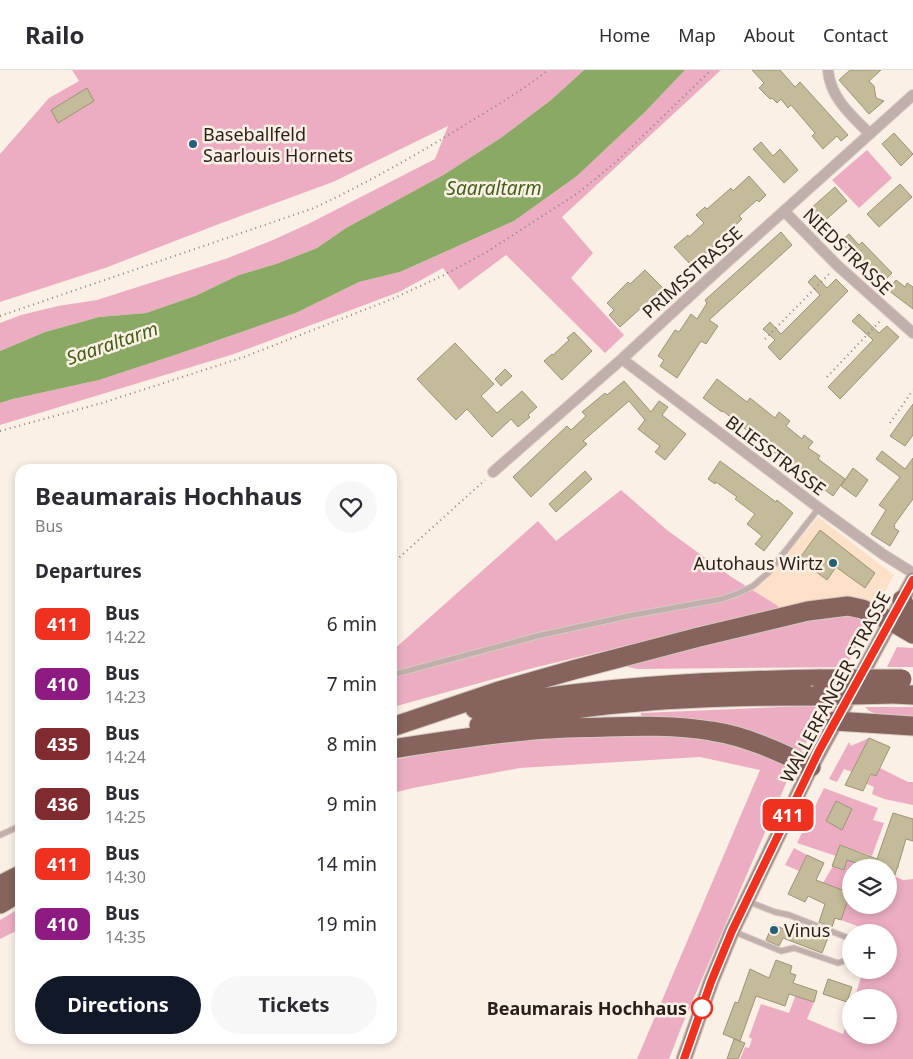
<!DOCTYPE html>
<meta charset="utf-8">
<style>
body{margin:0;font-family:"Noto Sans",sans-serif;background:#f7f7f7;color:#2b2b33;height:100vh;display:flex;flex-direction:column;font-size:19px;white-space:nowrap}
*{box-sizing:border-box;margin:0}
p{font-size:16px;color:#7c7c81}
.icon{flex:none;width:28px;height:28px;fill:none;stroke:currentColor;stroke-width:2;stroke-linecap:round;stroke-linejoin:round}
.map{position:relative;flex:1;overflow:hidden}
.panel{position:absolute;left:15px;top:394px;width:382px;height:580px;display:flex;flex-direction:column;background:#fff;border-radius:15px;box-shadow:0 2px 8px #0003}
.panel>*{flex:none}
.badge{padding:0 10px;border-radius:8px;font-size:18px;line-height:32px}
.controls{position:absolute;left:842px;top:789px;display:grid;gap:10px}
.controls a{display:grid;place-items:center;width:55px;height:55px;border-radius:50%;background:#fff;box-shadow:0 2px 8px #0003;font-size:25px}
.map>.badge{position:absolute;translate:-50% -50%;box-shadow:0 0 0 2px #fff}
h2{padding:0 20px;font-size:19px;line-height:45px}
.round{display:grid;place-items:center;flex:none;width:52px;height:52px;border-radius:26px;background:#f7f7f7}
.head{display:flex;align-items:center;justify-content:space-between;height:85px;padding:0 20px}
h1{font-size:24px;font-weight:700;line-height:38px}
.action{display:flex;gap:10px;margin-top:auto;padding:10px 20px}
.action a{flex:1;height:58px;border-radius:30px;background:#111827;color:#fff;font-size:20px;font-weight:700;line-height:58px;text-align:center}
.action a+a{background:#f7f7f7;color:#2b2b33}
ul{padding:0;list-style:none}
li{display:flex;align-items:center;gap:15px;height:60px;padding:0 20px}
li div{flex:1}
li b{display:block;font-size:19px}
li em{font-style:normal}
li .badge{min-width:55px;font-weight:700;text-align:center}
header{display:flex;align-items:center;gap:30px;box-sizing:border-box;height:70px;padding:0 25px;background:#fff;border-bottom:1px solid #e1e1e2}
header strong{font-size:24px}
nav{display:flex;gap:28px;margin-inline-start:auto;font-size:18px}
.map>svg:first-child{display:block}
.built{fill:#fde0c8}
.green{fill:#ecadc3}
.water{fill:#89a964}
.building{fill:#c4bb9a;stroke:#9c9474}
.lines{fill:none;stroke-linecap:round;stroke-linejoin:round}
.lane-casing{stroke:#d5cac1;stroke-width:7}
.street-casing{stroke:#d5cac1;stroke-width:12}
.secondary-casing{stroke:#d5cac1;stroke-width:17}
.highway-casing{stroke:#d5cac1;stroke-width:21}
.path{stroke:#8d8279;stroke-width:2;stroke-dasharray:1 4;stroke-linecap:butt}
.lane{stroke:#c1afac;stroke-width:5}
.street{stroke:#c1afac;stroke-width:10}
.secondary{stroke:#a88f8a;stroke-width:15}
.highway{stroke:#86635d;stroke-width:19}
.highway-bridge-casing{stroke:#d5cac1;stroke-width:21;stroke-linecap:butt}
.highway-bridge{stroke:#86635d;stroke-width:19}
.line-casing{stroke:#fff;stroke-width:11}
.line{stroke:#ef3120;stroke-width:8}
.poi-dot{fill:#256078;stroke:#fbf0e6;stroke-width:2}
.stop-dot{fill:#fff;stroke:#ef3120;stroke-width:2.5}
.labels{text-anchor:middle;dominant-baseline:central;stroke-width:5;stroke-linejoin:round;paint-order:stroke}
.poi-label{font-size:18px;fill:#2a1f16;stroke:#fbf0e6;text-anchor:start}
.street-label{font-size:18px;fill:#2a1f16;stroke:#fbf0e6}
.stop-label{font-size:18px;font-weight:bold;fill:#2a1f16;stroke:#fbf0e6;text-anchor:end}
.water-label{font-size:19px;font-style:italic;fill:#436017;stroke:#fbf0e6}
</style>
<header>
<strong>Railo</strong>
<nav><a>Home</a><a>Map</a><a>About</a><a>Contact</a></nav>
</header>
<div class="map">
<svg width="913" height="989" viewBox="0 0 913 989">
<rect width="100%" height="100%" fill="#fbf0e6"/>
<path class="built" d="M 818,447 L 894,505 L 879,533 L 864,532 L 779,539 L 778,536 L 753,520 L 767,509 Z"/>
<path class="green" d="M 72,0 L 584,0 L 551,30 L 502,67 L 445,104 L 346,158 L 317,178 L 276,194 L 239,205 L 195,226 L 146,243 L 99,247 L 45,262 L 0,281 L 0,253 L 21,245 L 58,236 L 97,230 L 228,188 L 273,170 L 308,154 L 435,89 L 448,56 L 333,112 L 219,154 L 105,198 L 0,232 L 0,84 L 49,28 L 79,11 Z
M 685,0 L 721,0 L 562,147 L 593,183 L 571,208 L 624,265 L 605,283 L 506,185 L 459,220 L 443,198 L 399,222 L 234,284 L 0,355 L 0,333 L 13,329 L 99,310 L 178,284 L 296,243 L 359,212 L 400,202 L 514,151 L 577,106 L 645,42 Z
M 867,80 L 892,108 L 859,138 L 832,110 Z
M 621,420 L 667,460 L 730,506 L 778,536 L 779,539 L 533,598 L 393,637 L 392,581 L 538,451 L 556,471 Z
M 845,544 L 862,547 L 867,556 L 846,597 L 637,599 L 624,596 L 806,549 Z
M 897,577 L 913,578 L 913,597 L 887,597 Z
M 806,636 L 822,637 L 803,680 L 796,682 L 641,650 L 641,643 Z
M 865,637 L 913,637 L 913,646 L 877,644 L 869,641 Z
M 670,663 L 738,674 L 787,694 L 791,699 L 790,704 L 681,958 L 669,989 L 637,989 L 760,700 L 700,687 L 520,698 L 413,718 L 393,723 L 393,690 L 484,672 L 575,665 Z
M 869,668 L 852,702 L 844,699 L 837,712 L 829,709 L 849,672 L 851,676 Z
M 880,698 L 908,712 L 913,712 L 913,735 L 884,729 L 872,724 L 874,717 L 867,714 L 872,704 Z
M 824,718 L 878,738 L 873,750 L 884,753 L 872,786 L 840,775 L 836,786 L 797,773 Z
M 794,778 L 807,785 L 799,801 L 785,795 Z
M 847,790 L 870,797 L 851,798 L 851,835 L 889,835 L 889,804 L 903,810 L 913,809 L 913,989 L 740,989 L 745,977 L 749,978 L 752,969 L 749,967 L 761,934 L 789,943 L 796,924 L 814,932 L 807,949 L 843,964 L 851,940 L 851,965 L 889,965 L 889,928 L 855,927 L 863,900 L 889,900 L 889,862 L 871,862 L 871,861 L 841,850 L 850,823 L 823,813 L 833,796 L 844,800 Z
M 20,838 L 20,859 L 0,869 L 0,850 Z"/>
<path class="water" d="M 584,0 L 685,0 L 645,42 L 577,106 L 514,151 L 400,202 L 359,212 L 296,243 L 178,284 L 99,310 L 13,329 L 0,333 L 0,281 L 45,262 L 99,247 L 146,243 L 195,226 L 239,205 L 276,194 L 317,178 L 346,158 L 445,104 L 502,67 L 551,30 Z"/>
<path class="building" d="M 752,0 L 780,0 L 795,17 L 800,12 L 848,65 L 841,71 L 837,66 L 823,79 L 812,66 L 815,63 L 791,35 L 788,38 L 781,29 L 777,33 L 772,28 L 770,29 L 759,18 L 764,13 Z
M 850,0 L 881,0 L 869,11 L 874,16 L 876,28 L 884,31 L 869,44 L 839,10 Z
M 87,18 L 94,31 L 58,53 L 51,40 Z
M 894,63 L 913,84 L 901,96 L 882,74 Z
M 761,72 L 773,86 L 780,79 L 798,100 L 784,113 L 753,79 Z
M 749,106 L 766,125 L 759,132 L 757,130 L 739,146 L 742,149 L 692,196 L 674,177 L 688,165 L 689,167 L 704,153 L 696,145 L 705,137 L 707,139 L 731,118 L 733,121 Z
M 900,114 L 912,127 L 879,157 L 867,144 Z
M 835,117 L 847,131 L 821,154 L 809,140 Z
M 781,162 L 792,175 L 709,250 L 718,256 L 706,274 L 701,271 L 677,308 L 660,296 L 664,290 L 658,286 L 675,260 L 679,262 L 691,244 L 697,249 L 707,233 L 705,230 Z
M 849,164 L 859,175 L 862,172 L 892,203 L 885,210 L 873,199 L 870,203 L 840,172 Z
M 645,200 L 663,218 L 620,257 L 609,245 L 614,240 L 607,233 L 628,212 L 630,214 Z
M 815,205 L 827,218 L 836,209 L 848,221 L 780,290 L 768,277 L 775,270 L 763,259 L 770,252 L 781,264 L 820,225 L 808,212 Z
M 896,210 L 905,217 L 907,213 L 913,217 L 913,239 L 888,220 Z
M 859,244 L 879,263 L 887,256 L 899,267 L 840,329 L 828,317 L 873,270 L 852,251 Z
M 574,262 L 592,281 L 562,310 L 544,291 L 552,284 L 553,285 L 569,270 L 567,268 Z
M 455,273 L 494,314 L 481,326 L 497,343 L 522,321 L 537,337 L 528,345 L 530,347 L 518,357 L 511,349 L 492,367 L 467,339 L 456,350 L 417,309 Z
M 505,299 L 512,306 L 501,316 L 495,309 Z
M 717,309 L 747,332 L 750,328 L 775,348 L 779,342 L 790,351 L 786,356 L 802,369 L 804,365 L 813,372 L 808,378 L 820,386 L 818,389 L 845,409 L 833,426 L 766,376 L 768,373 L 752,361 L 750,363 L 723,341 L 722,342 L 703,328 Z
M 624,311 L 651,342 L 659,331 L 668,337 L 662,345 L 686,364 L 665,390 L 655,382 L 660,376 L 638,359 L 645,350 L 629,331 L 583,371 L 587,374 L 531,427 L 513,407 L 567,356 L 571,360 L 586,346 L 582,342 L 605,323 L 607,325 Z
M 913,334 L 913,365 L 905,376 L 890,366 Z
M 882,381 L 905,399 L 913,388 L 913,429 L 894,455 L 895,456 L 894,458 L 899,461 L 890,476 L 871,464 L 886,440 L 879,435 L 900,407 L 876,389 Z
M 720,391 L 776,432 L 777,430 L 793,443 L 764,481 L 755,474 L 762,466 L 747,454 L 755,444 L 735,429 L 737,427 L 716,412 L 715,414 L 708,409 Z
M 853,398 L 868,410 L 856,427 L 841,416 Z
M 585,401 L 592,409 L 556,442 L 549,434 Z
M 820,460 L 875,503 L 865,518 L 836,497 L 827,510 L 799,489 Z
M 869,668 L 890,677 L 876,706 L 871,704 L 863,721 L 845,715 Z
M 836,731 L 852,739 L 842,760 L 826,751 Z
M 893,743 L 913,749 L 913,771 L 906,769 L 898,796 L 898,798 L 897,798 L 891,818 L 889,817 L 889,798 L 870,798 L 847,790 L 844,800 L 832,796 L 840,775 L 877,789 Z
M 807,785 L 824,793 L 816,810 L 850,823 L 841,850 L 835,848 L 832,857 L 819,852 L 825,834 L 808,826 L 805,832 L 788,824 Z
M 773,854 L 798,866 L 802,855 L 829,865 L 822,883 L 783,868 L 779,876 L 766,870 Z
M 776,890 L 792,896 L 790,903 L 796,905 L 793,913 L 817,921 L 814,932 L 789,924 L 785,936 L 756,926 L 740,971 L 723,964 L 735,932 L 738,933 L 750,899 L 769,908 Z
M 828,909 L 852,917 L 847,932 L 823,924 Z
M 734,969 L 745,973 L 738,989 L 727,989 Z"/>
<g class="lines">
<defs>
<path id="lane" d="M 392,605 L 537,566 L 628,546 L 722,529 L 739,523 L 753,516 L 768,503 L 819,438
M 0,765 L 20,756
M 747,831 L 775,842 L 789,845 L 851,869
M 735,862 L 781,881 L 794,878 L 838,893 L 847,890 L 850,887 L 851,881"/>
<path id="street" d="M 828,0 C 830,28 852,46 870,64
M 784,141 L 838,196 L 913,263
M 622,289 L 819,438 L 884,485 L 913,503
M 493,402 L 622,289 L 705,212 L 913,25"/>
<path id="secondary" d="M 684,989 L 711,912 L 732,861 L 758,807 L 811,697 L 913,510"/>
<path id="highway" d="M 902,530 L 913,551
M 894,624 L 913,625
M 475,639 C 590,617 704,611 820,609
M 835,651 L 913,656
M 479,655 C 532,645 585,636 639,632 C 696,627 754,626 811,626
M 392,657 L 499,621 L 573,600 L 699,567 L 808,541 L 848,536 L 862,539 L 891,551 L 913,564
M 392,679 C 436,672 480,665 525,661 C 551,658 578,658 605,657 C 640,656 676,655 711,661 C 746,666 780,682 811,697
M 0,815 L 20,805
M 0,834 L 20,822"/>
</defs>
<use href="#lane" class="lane-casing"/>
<use href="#street" class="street-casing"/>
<use href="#secondary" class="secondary-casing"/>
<use href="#highway" class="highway-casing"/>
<path class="path" d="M 0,246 L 314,138 C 367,113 418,84 468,53 C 496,36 523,20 548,0
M 765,269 L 830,203
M 827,307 L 882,249
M 890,353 L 913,320
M 0,361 L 102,333 L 244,287 L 392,229 L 442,206 L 485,183 L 578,123 L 616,92 L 711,0
M 392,494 L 485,410"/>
<use href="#lane" class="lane"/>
<use href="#street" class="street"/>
<use href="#secondary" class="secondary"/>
<use href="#highway" class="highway"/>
<defs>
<path id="highway-bridge" d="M 820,609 L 902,609
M 811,626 L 894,624"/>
</defs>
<use href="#highway-bridge" class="highway-bridge-casing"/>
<use href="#highway-bridge" class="highway-bridge"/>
</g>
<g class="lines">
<defs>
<path id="line" d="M 684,989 L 711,912 L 732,861 L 758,807 L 819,681 L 913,510"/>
</defs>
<use href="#line" class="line-casing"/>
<use href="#line" class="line"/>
</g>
<g class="poi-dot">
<circle cx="193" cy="74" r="5"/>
<circle cx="833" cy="493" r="5"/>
<circle cx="774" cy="860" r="5"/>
</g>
<circle class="stop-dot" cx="702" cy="938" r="10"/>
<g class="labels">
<g class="poi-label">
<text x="203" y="64">Baseballfeld<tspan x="203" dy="21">Saarlouis Hornets</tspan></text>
<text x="823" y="493" text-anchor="end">Autohaus Wirtz</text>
<text x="784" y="860">Vinus</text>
</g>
<g class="street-label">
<text transform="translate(848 181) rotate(44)">NIEDSTRASSE</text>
<text transform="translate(692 202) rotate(-42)">PRIMSSTRASSE</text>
<text transform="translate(776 385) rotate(37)">BLIESSTRASSE</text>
<text transform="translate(835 617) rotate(-62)">WALLERFANGER STRASSE</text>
</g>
<g class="stop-label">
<text x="687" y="938">Beaumarais Hochhaus</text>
</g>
<g class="water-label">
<text x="494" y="118">Saaraltarm</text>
<text transform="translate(112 273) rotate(-19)">Saaraltarm</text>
</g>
</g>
</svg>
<div class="controls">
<a><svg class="icon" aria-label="layers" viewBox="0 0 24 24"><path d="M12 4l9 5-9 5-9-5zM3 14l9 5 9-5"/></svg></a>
<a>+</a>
<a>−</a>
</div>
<b class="badge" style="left:788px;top:745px;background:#ef3120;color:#fff">411</b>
<section class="panel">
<div class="head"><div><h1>Beaumarais Hochhaus</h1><p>Bus</p></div><a class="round"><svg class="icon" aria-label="heart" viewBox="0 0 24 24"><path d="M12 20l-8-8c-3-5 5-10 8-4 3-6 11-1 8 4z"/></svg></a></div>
<h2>Departures</h2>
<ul>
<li><span class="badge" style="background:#ef3120;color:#fff">411</span><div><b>Bus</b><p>14:22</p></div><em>6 min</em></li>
<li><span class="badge" style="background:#8e1b81;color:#fff">410</span><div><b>Bus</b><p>14:23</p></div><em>7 min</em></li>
<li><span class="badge" style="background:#7f2b30;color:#fff">435</span><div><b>Bus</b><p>14:24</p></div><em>8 min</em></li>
<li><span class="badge" style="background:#7f2b30;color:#fff">436</span><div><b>Bus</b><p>14:25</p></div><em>9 min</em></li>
<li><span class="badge" style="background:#ef3120;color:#fff">411</span><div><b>Bus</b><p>14:30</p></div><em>14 min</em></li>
<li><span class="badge" style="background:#8e1b81;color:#fff">410</span><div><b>Bus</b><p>14:35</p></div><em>19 min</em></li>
</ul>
<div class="action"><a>Directions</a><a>Tickets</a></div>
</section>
</div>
